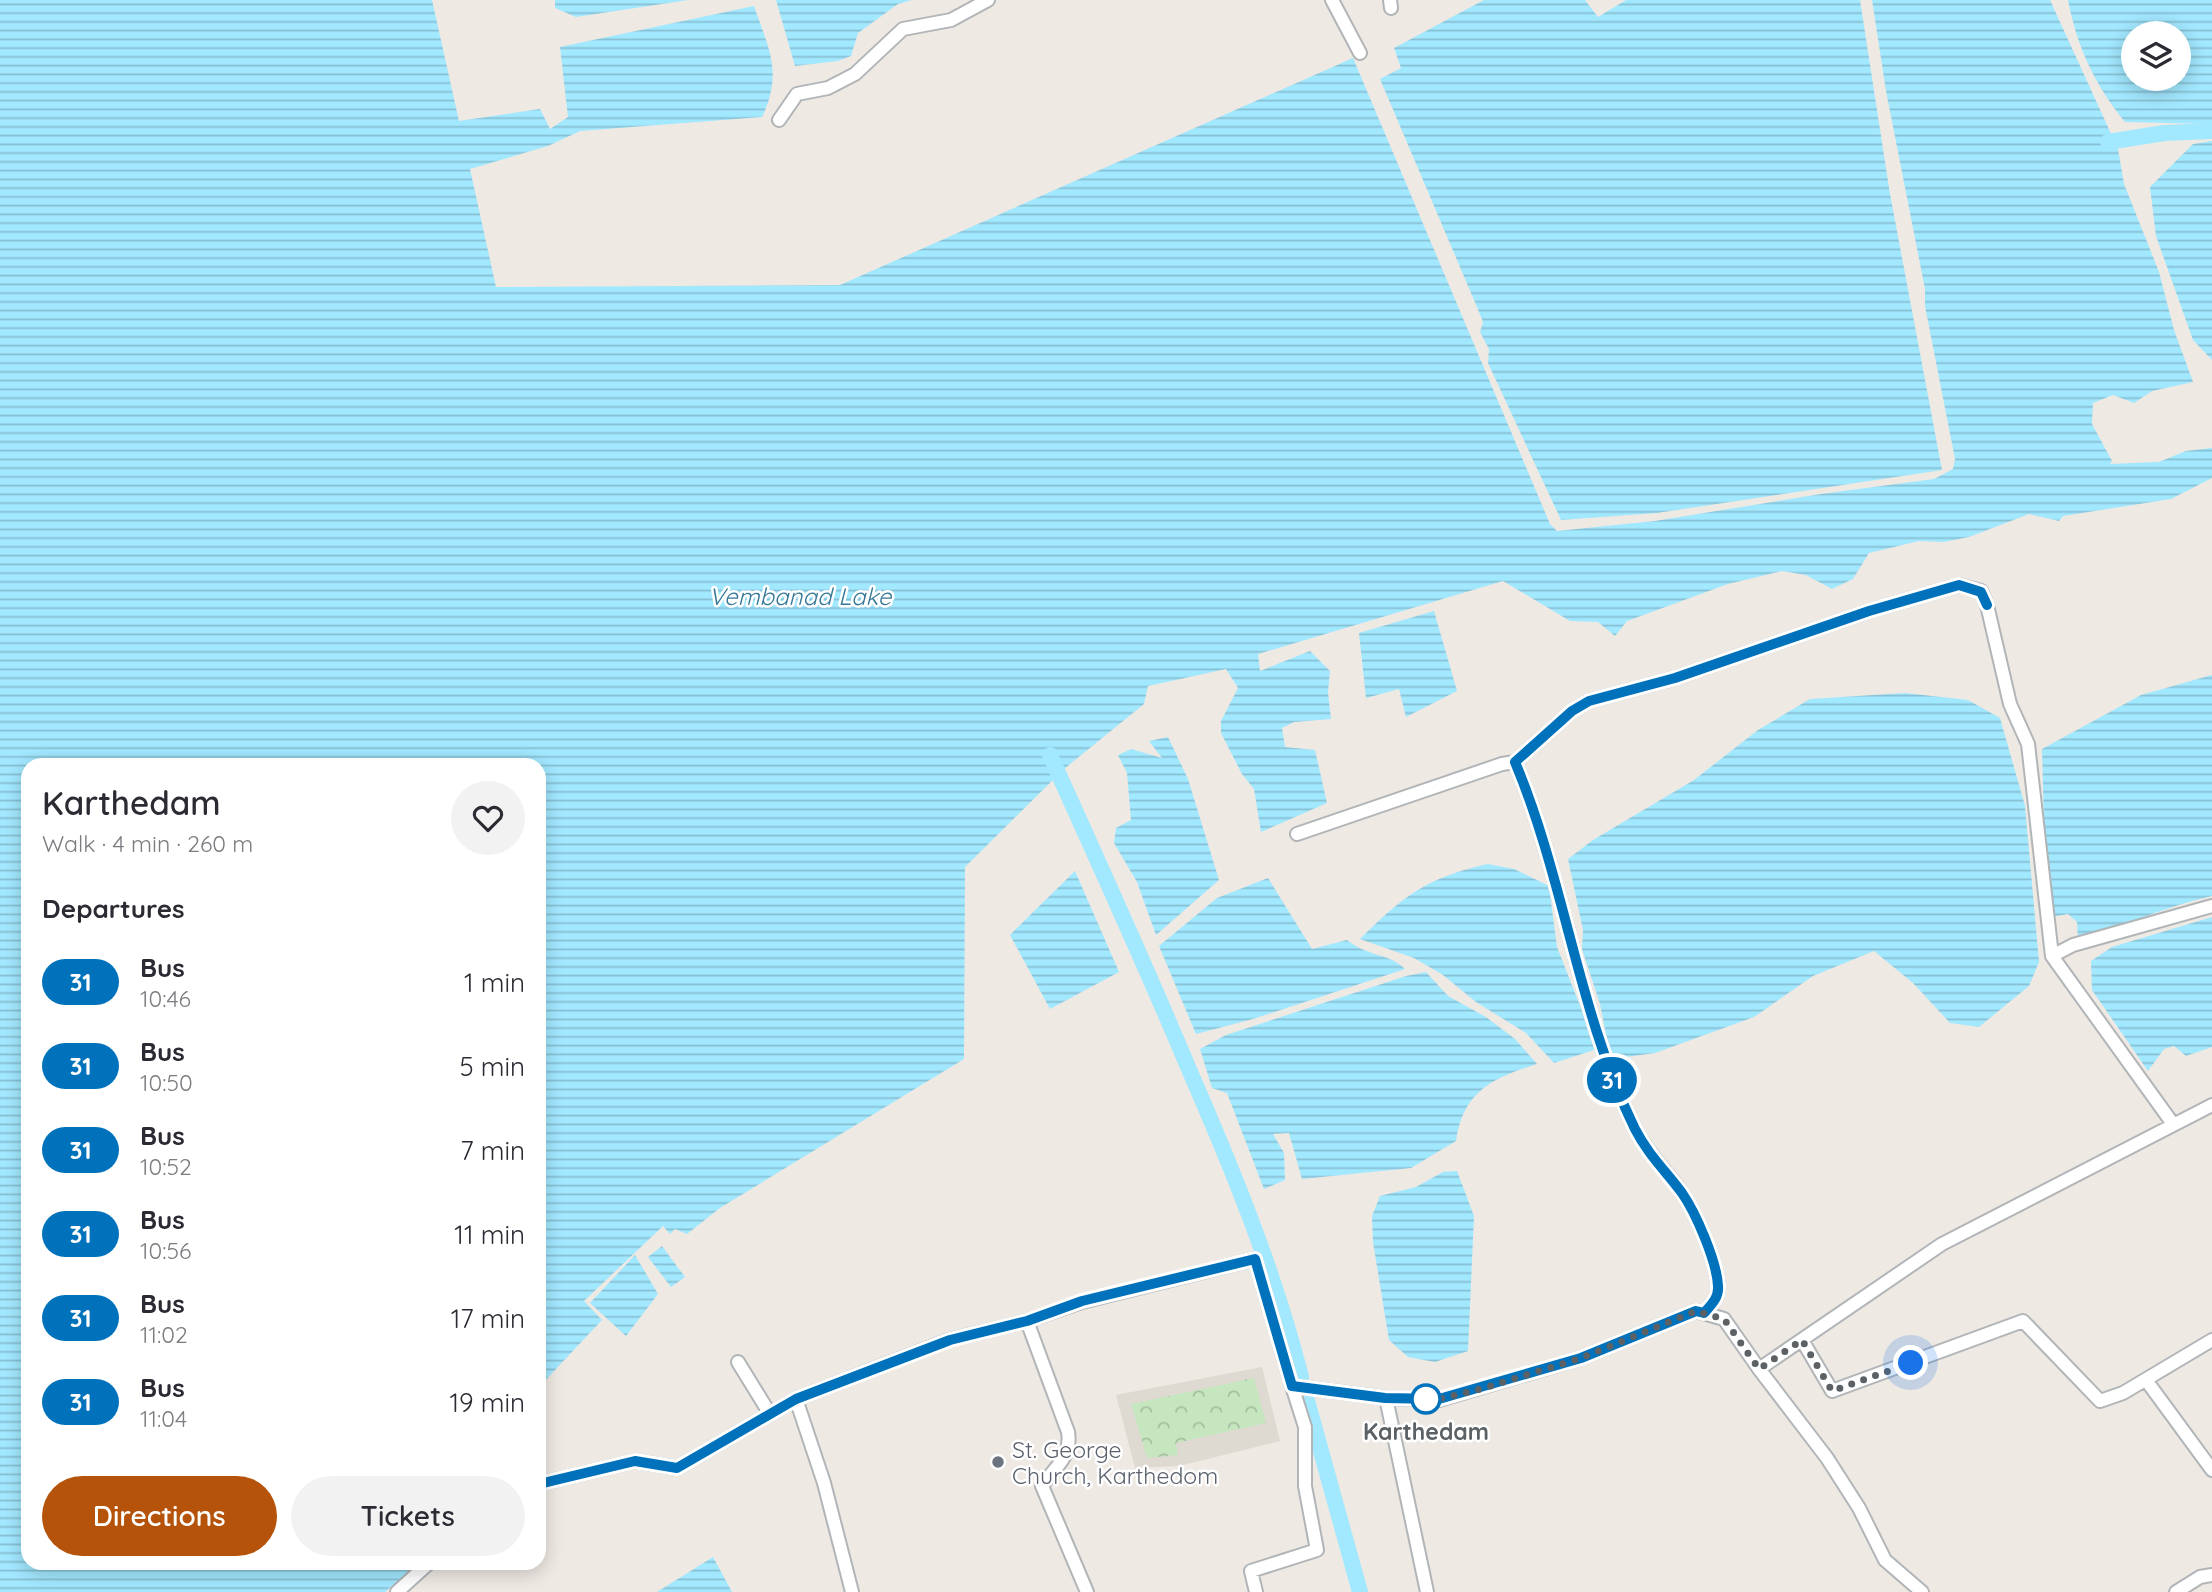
<!DOCTYPE html>
<meta charset="utf-8">
<style>
body{margin:0;font-family:Quicksand,sans-serif;background:#f2f2f3;color:#2b2b33;height:100vh;display:flex;flex-direction:column;font-size:26px;white-space:nowrap}
*{box-sizing:border-box;margin:0}
p{font-size:23px;color:#7c7c81}
.icon{flex:none;width:38px;height:38px;fill:none;stroke:currentColor;stroke-width:2;stroke-linecap:round;stroke-linejoin:round}
.map{position:relative;flex:1;overflow:hidden}
.side{position:absolute;left:21px;top:758px;width:525px;height:812px;display:flex;flex-direction:column;background:#fff;border-radius:21px;box-shadow:0 4px 18px #0003}
.side>*{flex:none}
.badge{padding:0 14px;border-radius:23px;font-size:24px;line-height:46px}
.tools{position:absolute;left:2121px;top:21px;display:grid;gap:14px}
.tools a{display:grid;place-items:center;width:70px;height:70px;border-radius:50%;background:#fff;box-shadow:0 4px 18px #0003;font-size:35px}
.you{position:absolute;width:35px;height:35px;margin:-18px;border:5px solid #fff;border-radius:50%;background:#1a73e8;box-shadow:0 0 0 10px #1a73e833}
.map>.badge{position:absolute;translate:-50% -50%;box-shadow:0 0 0 4px #fff}
h2{padding:0 21px;font-size:26px;line-height:63px}
.round{display:grid;place-items:center;flex:none;width:74px;height:74px;border-radius:37px;background:#f2f2f3}
.overview{display:flex;align-items:center;justify-content:space-between;height:119px;padding:0 21px}
h1{font-size:33px;font-weight:600;line-height:52px}
.primary-button{display:flex;gap:14px;margin-top:auto;padding:14px 21px}
.primary-button a{flex:1;height:80px;border-radius:42px;background:#b45309;color:#fff;font-size:28px;font-weight:600;line-height:80px;text-align:center}
.primary-button a+a{background:#f2f2f3;color:#2b2b33}
ul{padding:0;list-style:none}
li{display:flex;align-items:center;gap:21px;height:84px;padding:0 21px}
li div{flex:1}
li b{display:block;font-size:26px}
li em{font-style:normal}
li .badge{min-width:77px;font-weight:700;text-align:center}
.map>svg:first-child{display:block}
.education{fill:#ded9d1}
.park{fill:url(#park-crowns)}
.water{fill:url(#water-rules);fill-rule:evenodd}
.lines{fill:none;stroke-linecap:round;stroke-linejoin:round}
.canal{stroke:#a2e8ff;stroke-width:16}
.street-casing{stroke:#b1b5b8;stroke-width:16}
.street{stroke:#fff;stroke-width:12}
.line-casing{stroke:#fff;stroke-width:16}
.line{stroke:#0072bc;stroke-width:10}
.walk{stroke:#5b6164;stroke-width:7;stroke-dasharray:0 12.6}
.stop-dot{fill:#fff;stroke:#0072bc;stroke-width:3.5}
.worship-dot{fill:#6b7280;stroke:#fff;stroke-width:2.5}
.labels{text-anchor:middle;dominant-baseline:central;stroke-width:5;stroke-linejoin:round;paint-order:stroke}
.stop-label{font-size:23px;font-weight:bold;fill:#5b6164;stroke:#fff}
.worship-label{font-size:23px;fill:#5b616d;stroke:#fff;text-anchor:start}
.water-label{font-size:24px;font-style:italic;fill:#367898;stroke:#fff}
</style>
<div class="map">
<svg width="2212" height="1592" viewBox="0 0 2212 1592">
<defs>
<pattern id="park-crowns" width="20" height="18" patternUnits="userSpaceOnUse" patternTransform="scale(1.75)"><rect width="20" height="18" fill="#c6e6bf"/><path d="M2 6a3 3 0 1 1 6 0M12 15a3 3 0 1 1 6 0" fill="none" stroke="#a4be9f"/></pattern>
<pattern id="water-rules" width="6" height="5" patternUnits="userSpaceOnUse" patternTransform="scale(1.75)"><rect width="6" height="5" fill="#a2e8ff"/><path d="M0 2.5h6" fill="none" stroke="#87bfd2"/></pattern>
</defs>
<rect width="100%" height="100%" fill="#eee9e3"/>
<path class="education" d="M 1262,1367 L 1280,1441 L 1179,1466 L 1135,1468 L 1116,1395 Z"/>
<path class="park" d="M 1254,1378 L 1266,1423 L 1176,1443 L 1178,1455 L 1147,1458 L 1131,1404 Z"/>
<path class="water" d="M 0,0 L 432,0 L 459,121 L 540,109 L 550,129 L 568,117 L 560,47 L 754,6 C 769,49 783,73 762,117 L 580,131 L 548,146 L 470,169 L 496,287 L 840,285 L 1353,58 L 1550,524 L 1557,531 L 1655,521 L 1821,494 L 1934,479 L 1953,469 L 1955,459 L 1925,306 L 1925,289 L 1886,91 L 1872,0 L 2050,0 L 2118,149 L 2124,184 L 2159,272 L 2174,330 L 2193,382 L 2152,391 L 2134,403 L 2113,395 L 2093,403 L 2092,424 L 2112,461 L 2110,464 L 2159,462 L 2186,451 L 2212,448 L 2212,478 L 2171,499 L 2063,516 L 2059,521 L 2029,514 L 1969,537 L 1944,542 L 1919,541 L 1869,553 L 1853,579 L 1832,589 L 1806,575 L 1782,571 L 1728,584 L 1627,621 L 1615,636 L 1598,622 L 1570,621 L 1503,581 L 1258,654 L 1260,671 L 1310,651 L 1330,671 L 1328,692 L 1331,719 L 1294,722 L 1282,728 L 1285,747 L 1315,750 L 1327,803 L 1261,832 L 1254,789 L 1242,774 L 1221,733 L 1221,721 L 1238,688 L 1226,669 L 1148,686 L 1144,704 L 1064,769 L 965,867 L 964,1059 L 720,1208 L 687,1234 L 675,1229 L 670,1234 L 663,1226 L 584,1301 L 602,1320 L 539,1387 L 539,765 L 28,765 L 28,1563 L 418,1563 L 385,1592 L 0,1592 Z
M 555,0 L 688,0 L 576,17 L 555,8 Z
M 776,0 L 912,0 L 898,4 L 858,33 L 851,56 L 838,61 L 795,66 Z
M 1484,0 L 1585,0 L 1598,17 L 1626,0 L 1860,0 L 1890,194 L 1942,470 L 1657,513 L 1561,520 L 1488,363 L 1489,349 L 1480,332 L 1483,322 L 1477,307 L 1380,79 L 1401,68 L 1394,48 Z
M 2068,0 L 2212,0 L 2212,124 L 2125,122 C 2095,85 2077,47 2068,0 ZM 2133,33 L 2179,33 L 2179,79 L 2133,79 Z
M 2212,141 L 2212,360 L 2193,340 L 2156,236 L 2150,187 L 2193,144 Z
M 1434,611 L 1457,691 L 1406,717 L 1399,689 L 1366,698 L 1359,633 Z
M 2212,675 L 2212,896 C 2166,906 2123,926 2078,941 L 2077,922 L 2068,914 L 2051,917 L 2045,862 L 2042,749 L 2141,695 Z
M 1905,693 L 1968,700 L 2000,718 L 2025,806 L 2039,962 L 2029,986 L 1979,1027 L 1950,1023 L 1913,983 L 1874,951 L 1813,976 L 1754,1017 L 1655,1053 L 1611,1059 L 1600,1004 L 1582,949 L 1583,930 L 1568,859 L 1593,840 L 1694,780 L 1758,730 L 1810,699 Z
M 1168,737 L 1188,779 L 1219,880 L 1156,935 L 1137,882 L 1114,843 L 1116,828 L 1131,820 L 1127,773 L 1118,755 L 1131,749 L 1162,758 L 1149,741 Z
M 1488,864 L 1514,869 L 1549,886 L 1557,947 L 1597,1049 L 1554,1063 L 1526,1033 L 1476,1002 L 1443,975 L 1414,958 L 1360,939 C 1403,896 1428,877 1488,864 Z
M 1075,871 L 1119,972 L 1050,1009 L 1010,935 Z
M 1268,878 L 1312,949 L 1347,940 C 1368,957 1389,953 1405,969 L 1253,1019 L 1196,1034 L 1159,946 L 1217,898 Z
M 2212,917 L 2212,1047 L 2186,1056 L 2174,1046 L 2164,1049 L 2148,1071 L 2092,990 L 2091,961 L 2112,947 Z
M 1426,972 L 1448,996 L 1486,1017 L 1515,1039 L 1537,1064 C 1493,1078 1463,1091 1456,1141 L 1411,1168 L 1302,1179 L 1289,1133 L 1273,1134 L 1284,1153 L 1285,1180 L 1264,1189 L 1227,1093 L 1212,1088 L 1200,1049 L 1226,1035 L 1406,976 Z
M 1457,1171 L 1474,1216 L 1468,1351 L 1435,1362 L 1408,1357 L 1389,1340 L 1373,1242 L 1372,1216 L 1380,1196 L 1416,1187 L 1443,1172 Z
M 662,1246 L 685,1277 L 671,1287 L 648,1257 Z
M 635,1255 L 658,1294 L 626,1336 L 590,1303 Z
M 713,1557 L 732,1592 L 657,1592 Z"/>
<g class="lines">
<path class="canal" d="M 2108,142 L 2164,133 L 2212,131
M 1050,755 C 1097,859 1144,962 1188,1067 C 1232,1168 1274,1270 1301,1377
M 1306,1397 L 1360,1592"/>
<defs>
<path id="street" d="M 1332,0 L 1360,53
M 1390,0 L 1391,8
M 779,120 L 797,94 L 828,88 L 855,74 L 903,29 L 951,20 L 988,0
M 1515,762 C 1565,881 1578,1013 1635,1129 C 1649,1156 1666,1170 1682,1193 C 1696,1213 1717,1262 1718,1286 C 1719,1298 1711,1305 1704,1313
M 1297,834 L 1502,764 L 1515,762 L 1572,711 L 1589,701 L 1675,678 L 1869,611 L 1959,585 L 1981,591 L 1987,605 L 2010,704 L 2028,744 L 2052,956 L 2173,1124
M 2052,956 L 2073,945 L 2212,906
M 1027,1321 L 1068,1432 C 1072,1458 1055,1466 1042,1486 L 1087,1592
M 1802,1340 L 1832,1391 L 2023,1321 L 2100,1401 L 2123,1393 L 2212,1340
M 738,1362 L 770,1414
M 1759,1369 L 1827,1458 L 1859,1508 L 1885,1560 L 1922,1592
M 2146,1380 L 2212,1470
M 1386,1398 L 1427,1592
M 796,1399 L 824,1483 L 852,1592
M 539,1484 L 635,1461 L 677,1468 L 796,1399 L 949,1340 L 1027,1321 L 1082,1302 L 1255,1259 L 1292,1386 L 1386,1398 L 1439,1400 L 1581,1358 L 1696,1311 L 1724,1319 L 1759,1369 L 1942,1244 L 2212,1105
M 397,1592 L 429,1563
M 1256,1592 L 1251,1571 L 1317,1550 L 1305,1486 L 1305,1427 L 1292,1386
M 2176,1592 L 2200,1577 L 2212,1575"/>
</defs>
<use href="#street" class="street-casing"/>
<use href="#street" class="street"/>
</g>
<g class="lines">
<defs>
<path id="line" d="M 539,1484 L 635,1461 L 677,1468 L 796,1399 L 950,1340 L 1027,1321 L 1082,1301 L 1255,1259 L 1292,1386 L 1385,1398 L 1439,1399 L 1581,1358 L 1696,1311 L 1704,1313 C 1711,1305 1719,1298 1718,1286 C 1717,1262 1696,1213 1682,1193 C 1665,1170 1649,1156 1635,1129 C 1578,1013 1565,881 1515,762 L 1572,711 L 1589,701 L 1675,678 L 1869,611 L 1959,585 L 1981,592 L 1987,605"/>
</defs>
<use href="#line" class="line-casing"/>
<use href="#line" class="line"/>
<path class="walk" d="M 1426,1399 L 1415,1399 L 1439,1399 L 1481,1389 L 1581,1358 L 1696,1311 L 1724,1319 L 1759,1369 L 1802,1340 L 1832,1391 L 1911,1363"/>
</g>
<circle class="stop-dot" cx="1426" cy="1399" r="14"/>
<circle class="worship-dot" cx="998" cy="1462" r="7"/>
<g class="labels">
<g class="stop-label">
<text x="1426" y="1431">Karthedam</text>
</g>
<g class="worship-label">
<text x="1012" y="1449">St. George<tspan x="1012" dy="26">Church, Karthedom</tspan></text>
</g>
<g class="water-label">
<text x="800" y="596">Vembanad Lake</text>
</g>
</g>
</svg>
<div class="tools">
<a><svg class="icon" aria-label="layers" viewBox="0 0 24 24"><path d="M12 4l9 5-9 5-9-5zM3 14l9 5 9-5"/></svg></a>
</div>
<div class="you" style="left:1911px;top:1363px"></div>
<b class="badge" style="left:1612px;top:1080px;background:#0072bc;color:#fff">31</b>
<section class="side">
<div class="overview"><div><h1>Karthedam</h1><p>Walk · 4 min · 260 m</p></div><a class="round"><svg class="icon" aria-label="heart" viewBox="0 0 24 24"><path d="M12 20l-8-8c-3-5 5-10 8-4 3-6 11-1 8 4z"/></svg></a></div>
<h2>Departures</h2>
<ul>
<li><span class="badge" style="background:#0072bc;color:#fff">31</span><div><b>Bus</b><p>10:46</p></div><em>1 min</em></li>
<li><span class="badge" style="background:#0072bc;color:#fff">31</span><div><b>Bus</b><p>10:50</p></div><em>5 min</em></li>
<li><span class="badge" style="background:#0072bc;color:#fff">31</span><div><b>Bus</b><p>10:52</p></div><em>7 min</em></li>
<li><span class="badge" style="background:#0072bc;color:#fff">31</span><div><b>Bus</b><p>10:56</p></div><em>11 min</em></li>
<li><span class="badge" style="background:#0072bc;color:#fff">31</span><div><b>Bus</b><p>11:02</p></div><em>17 min</em></li>
<li><span class="badge" style="background:#0072bc;color:#fff">31</span><div><b>Bus</b><p>11:04</p></div><em>19 min</em></li>
</ul>
<div class="primary-button"><a>Directions</a><a>Tickets</a></div>
</section>
</div>
